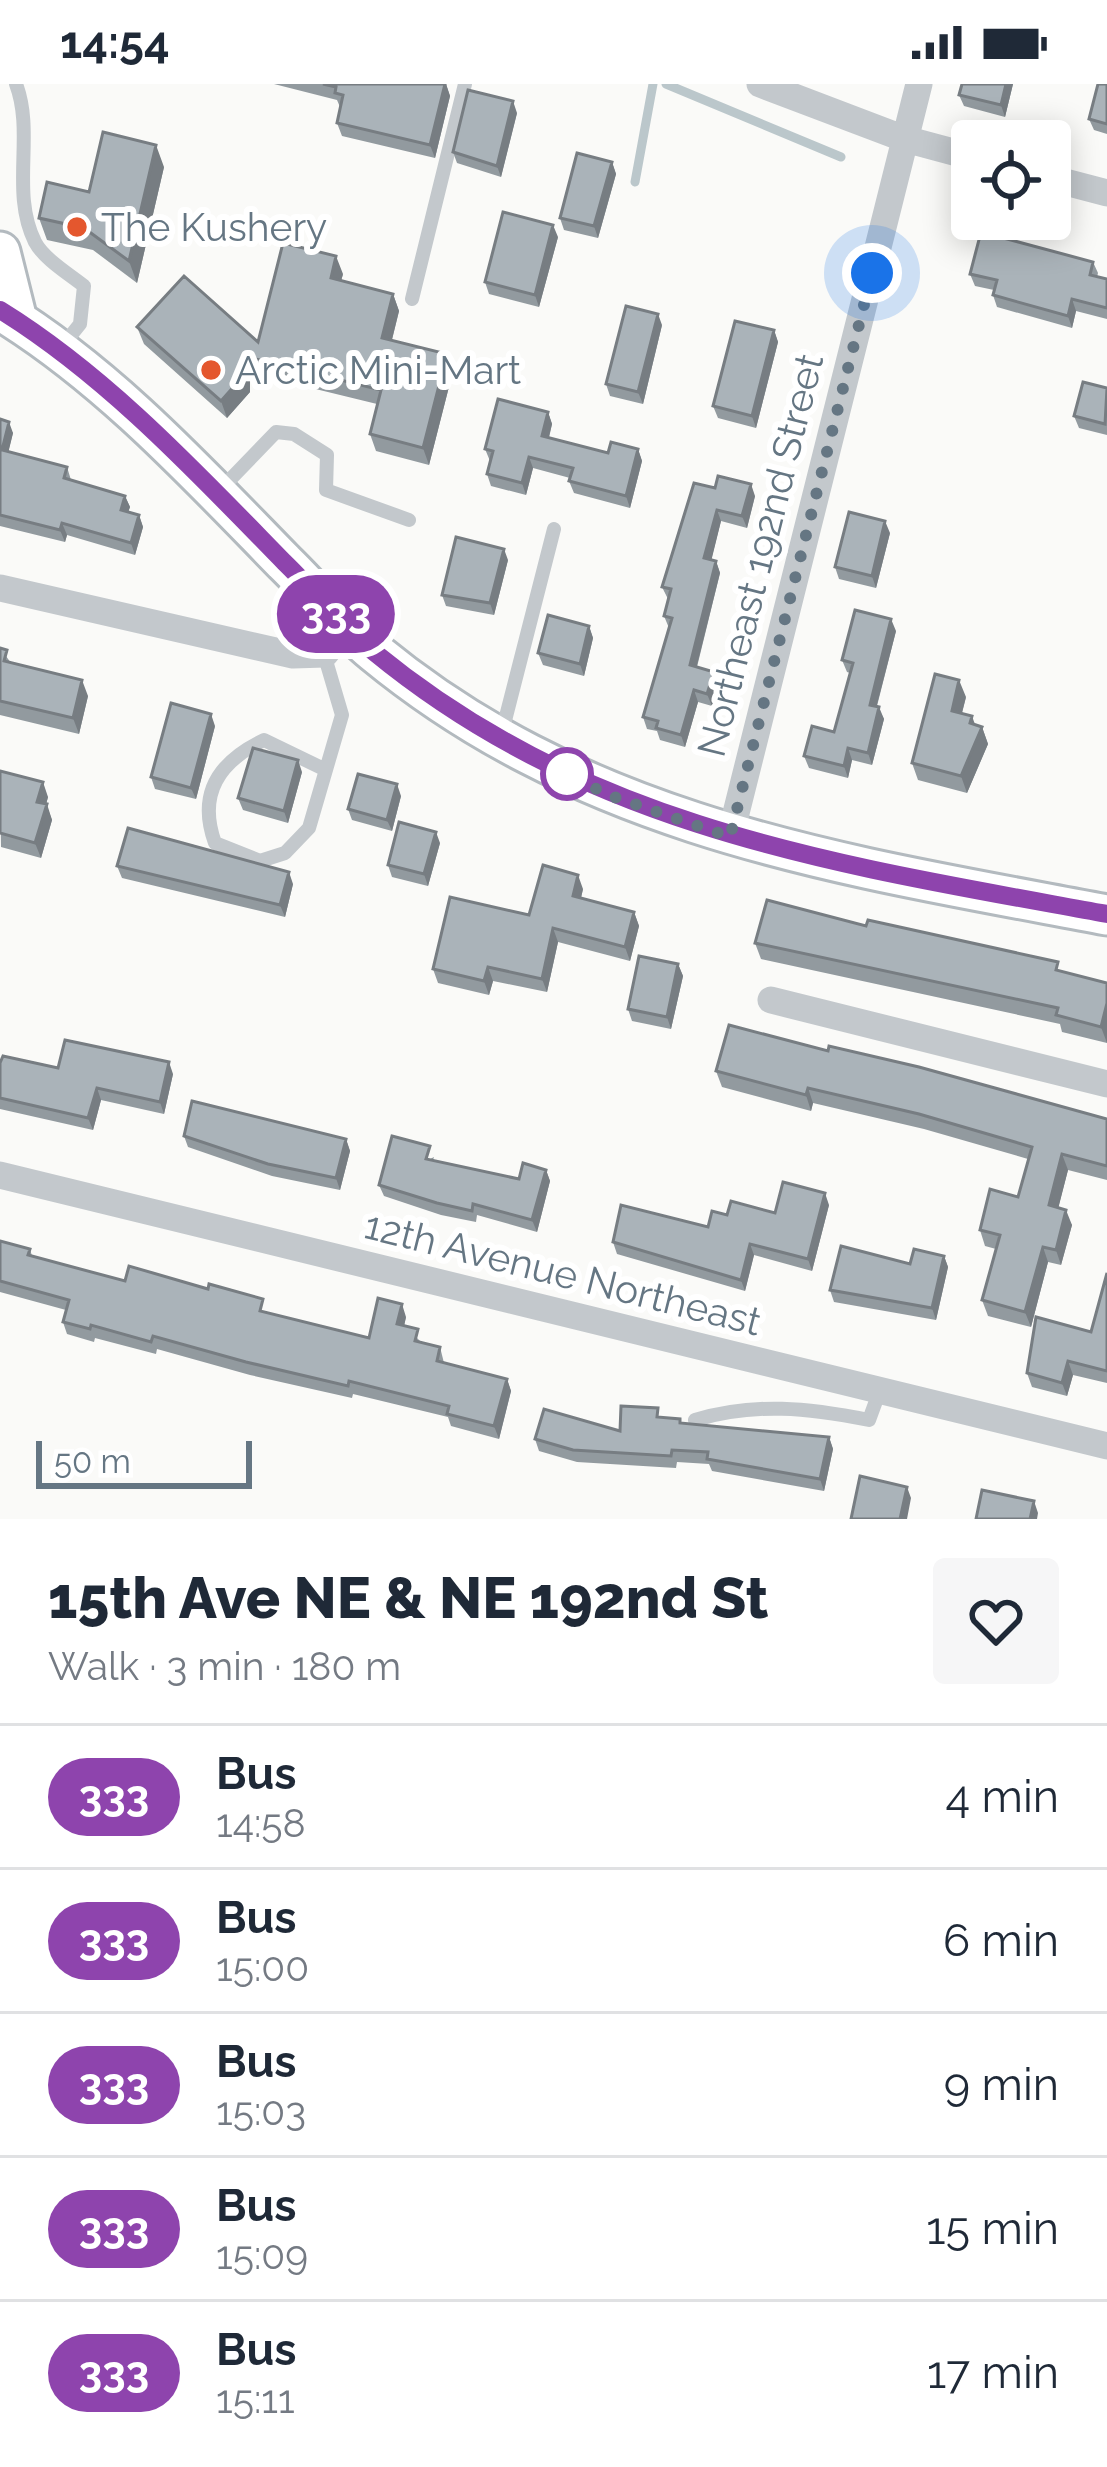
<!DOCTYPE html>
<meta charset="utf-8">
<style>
body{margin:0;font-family:Raleway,sans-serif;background:#f6f6f7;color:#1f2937;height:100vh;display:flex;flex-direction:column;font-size:45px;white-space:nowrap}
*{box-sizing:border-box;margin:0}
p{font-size:39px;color:#747a83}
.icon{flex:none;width:66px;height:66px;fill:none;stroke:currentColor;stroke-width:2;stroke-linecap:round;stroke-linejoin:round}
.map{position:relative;height:1435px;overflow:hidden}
.panel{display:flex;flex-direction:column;background:#fff;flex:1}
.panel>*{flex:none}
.badge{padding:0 24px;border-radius:39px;font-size:42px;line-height:78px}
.fabs{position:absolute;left:951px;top:36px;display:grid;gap:24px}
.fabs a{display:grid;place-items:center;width:120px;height:120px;border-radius:12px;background:#fff;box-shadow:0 6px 30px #0003;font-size:60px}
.scale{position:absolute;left:36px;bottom:30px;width:216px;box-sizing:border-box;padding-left:12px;border:6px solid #657683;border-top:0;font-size:33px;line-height:42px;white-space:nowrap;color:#657683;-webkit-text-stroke:9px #fff;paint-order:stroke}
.you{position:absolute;width:60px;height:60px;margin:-30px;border:9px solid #fff;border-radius:50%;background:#1a73e8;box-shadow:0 0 0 18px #1a73e833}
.map>.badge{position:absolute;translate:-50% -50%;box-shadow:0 0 0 6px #fff}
.round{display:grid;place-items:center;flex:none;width:126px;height:126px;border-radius:12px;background:#f6f6f7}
.summary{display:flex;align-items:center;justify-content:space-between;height:204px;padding:0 48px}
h1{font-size:57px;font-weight:800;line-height:90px}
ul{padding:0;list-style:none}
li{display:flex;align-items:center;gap:36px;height:144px;padding:0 48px;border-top:3px solid #e0e1e3}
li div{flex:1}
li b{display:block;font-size:45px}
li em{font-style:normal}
li .badge{min-width:132px;font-weight:700;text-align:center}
.status{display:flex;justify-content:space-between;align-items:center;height:84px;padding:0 60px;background:#fff;direction:ltr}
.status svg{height:33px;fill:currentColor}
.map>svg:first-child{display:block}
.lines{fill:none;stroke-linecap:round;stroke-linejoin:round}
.stream{stroke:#bbc7cb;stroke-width:9}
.secondary-casing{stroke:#b3babf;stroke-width:45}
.service{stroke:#c3c8cc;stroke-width:14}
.minor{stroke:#c3c8cc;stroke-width:27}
.secondary{stroke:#fff;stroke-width:39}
.wall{fill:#929a9f}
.shaded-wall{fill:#777d82}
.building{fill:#aab3b9;stroke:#777d82;stroke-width:3}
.line-casing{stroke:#fff;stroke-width:27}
.line{stroke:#8e44ad;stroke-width:18}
.walk{stroke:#657683;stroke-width:12;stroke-dasharray:0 21.6}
.poi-dot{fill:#e4572e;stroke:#fff;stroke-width:4.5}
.stop-dot{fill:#fff;stroke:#8e44ad;stroke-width:6}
.labels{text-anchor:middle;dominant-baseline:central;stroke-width:12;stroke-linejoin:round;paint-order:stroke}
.poi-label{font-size:39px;fill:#657683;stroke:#fff;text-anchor:start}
.street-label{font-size:39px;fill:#657683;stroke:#fff}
</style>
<div class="status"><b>14:54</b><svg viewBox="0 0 49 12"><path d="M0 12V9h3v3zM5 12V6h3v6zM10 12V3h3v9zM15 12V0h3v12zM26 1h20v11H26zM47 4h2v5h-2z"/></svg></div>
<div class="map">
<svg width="1107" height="1435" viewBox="0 0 1107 1435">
<rect width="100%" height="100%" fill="#fafaf8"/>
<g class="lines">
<path class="stream" d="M 666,0 L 841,73
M 635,98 L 653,0"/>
<defs>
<path id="secondary" d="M 0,168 L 17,236
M 0,226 C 107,291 197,389 284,478 C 314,507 342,542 374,568 C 589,745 843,781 1107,831"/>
</defs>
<use href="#secondary" class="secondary-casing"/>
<path class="service" d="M 16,0 C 35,50 10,108 35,158 C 44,175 69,190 84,202 L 80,240 L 60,265
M 412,215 L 465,0
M 220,406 L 276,348 L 294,350 L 327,371 L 326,406 L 409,436
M 324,570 L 342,631 L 309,744 L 285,769 L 260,777 L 215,759 C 197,709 220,677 264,656 L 326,686
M 501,652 L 554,445
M 695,1336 C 755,1318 809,1324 869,1336 L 880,1306"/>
<path class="minor" d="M 760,0 L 905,55 L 972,73
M 1050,94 L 1107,109
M 0,504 L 293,571 L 325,570 L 348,542
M 730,753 L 919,0
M 771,916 L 1107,1000
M 0,1091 L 1107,1362"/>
<use href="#secondary" class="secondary"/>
</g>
<path class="wall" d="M 274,0 L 446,0 L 450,12 L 435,74 L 342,52 L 337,39 L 340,23 L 337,16 Z
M 962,0 L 1013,0 L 1005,33 L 964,22 L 959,11 Z
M 1107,0 L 1107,50 L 1094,46 L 1089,35 Z
M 517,29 L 501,93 L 457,79 L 453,68 Z
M 612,78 L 616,90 L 598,154 L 564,146 L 560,134 Z
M 164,83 L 137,199 L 93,166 L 47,156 L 39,134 L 89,108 Z
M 558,153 L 539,223 L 489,210 L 485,198 Z
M 1093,178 L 1098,189 L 1097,193 L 1107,195 L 1107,235 L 1076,227 L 1072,244 L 997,223 L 993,211 L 994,206 L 975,202 L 970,190 Z
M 343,190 L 341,197 L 393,210 L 399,227 L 392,256 L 453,287 L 429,381 L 376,367 L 370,350 L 377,320 L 250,289 L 250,308 L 227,334 L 144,260 L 137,243 L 258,258 Z
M 662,241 L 643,320 L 610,312 L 606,300 Z
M 774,246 L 778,258 L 756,344 L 718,334 L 713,322 Z
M 1107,304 L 1107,351 L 1079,344 L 1074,332 Z
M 548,328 L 552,340 L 549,354 L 608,369 L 638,365 L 642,377 L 630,424 L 574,409 L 569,397 L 570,394 L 533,384 L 526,411 L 491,402 L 487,390 L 490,377 L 485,365 Z
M 0,335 L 13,349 L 8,368 L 67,383 L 71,396 L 125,412 L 130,423 L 128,428 L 139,431 L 143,443 L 135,471 L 67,451 L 65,458 L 0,442 Z
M 694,399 L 755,412 L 747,444 L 721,437 L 711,476 L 716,477 L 720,489 L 697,583 L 714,588 L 718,600 L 712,622 L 698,618 L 685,663 L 660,656 L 657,647 L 647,645 L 643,633 L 669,544 L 664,532 L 668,515 L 662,503 Z
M 890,449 L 876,504 L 839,495 L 835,483 Z
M 508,476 L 494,531 L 446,522 L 442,511 Z
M 589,542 L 593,554 L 584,592 L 543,581 L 538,569 Z
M 896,547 L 877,622 L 884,635 L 872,681 L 852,676 L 848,694 L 809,684 L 804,672 L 834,648 L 850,589 L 847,588 L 842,576 Z
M 0,564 L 11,579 L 88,612 L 79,650 L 0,631 Z
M 966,613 L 962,629 L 975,641 L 982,643 L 988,660 L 967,709 L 918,696 L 912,679 Z
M 215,642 L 196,715 L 155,705 L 151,693 Z
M 0,687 L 48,713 L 46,720 L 52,736 L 41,774 L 1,763 Z
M 302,688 L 288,739 L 243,726 L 238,714 Z
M 401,712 L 392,747 L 352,736 L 348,725 Z
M 440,759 L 428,802 L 392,793 L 388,781 Z
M 117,782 L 293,800 L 285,833 L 122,794 Z
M 583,805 L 581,814 L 634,828 L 639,842 L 630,877 L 558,858 L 547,908 L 493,897 L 489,911 L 438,899 L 433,885 L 529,831 Z
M 866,842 L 1107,899 L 1107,959 L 1062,948 L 1060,940 L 761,875 L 755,859 Z
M 678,880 L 683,892 L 671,945 L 632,937 L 628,925 Z
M 828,967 L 1107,1035 L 1107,1096 L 1068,1086 L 1058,1124 L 1072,1141 L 1061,1181 L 1048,1178 L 1031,1243 L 988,1232 L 982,1216 L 996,1165 L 985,1162 L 980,1146 L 1018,1113 L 1028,1075 L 924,1045 L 813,1019 L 811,1027 L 722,1003 L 716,987 Z
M 0,979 L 58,984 L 173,990 L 164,1030 L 101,1016 L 93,1046 L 0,1025 Z
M 184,1052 L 346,1055 L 350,1067 L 340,1106 L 272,1092 L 188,1063 Z
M 434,1073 L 433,1076 L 519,1095 L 546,1086 L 550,1097 L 537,1148 L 477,1131 L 476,1138 L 441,1131 L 384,1112 L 379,1101 Z
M 829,1121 L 812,1187 L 754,1171 L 745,1207 L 617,1170 L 613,1158 L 708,1143 L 727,1131 L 775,1129 Z
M 0,1157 L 30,1165 L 32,1172 L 125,1197 L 268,1229 L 369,1254 L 406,1233 L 404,1241 L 422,1259 L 440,1263 L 444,1279 L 507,1295 L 511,1307 L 499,1355 L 451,1342 L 448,1333 L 353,1310 L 352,1314 L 250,1291 L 157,1265 L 156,1270 L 95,1254 L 94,1258 L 67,1250 L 63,1238 L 66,1226 L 0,1208 Z
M 944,1172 L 948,1183 L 936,1236 L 834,1218 L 830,1206 L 910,1180 Z
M 1107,1189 L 1107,1299 L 1073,1291 L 1067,1312 L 1032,1303 L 1027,1289 L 1091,1248 Z
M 662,1334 L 682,1340 L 829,1353 L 833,1365 L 824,1407 L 712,1387 L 709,1380 L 677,1378 L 676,1384 L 577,1378 L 539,1367 L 535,1355 L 620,1347 Z"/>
<path class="shaded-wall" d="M 446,0 L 450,12 L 435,74 L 430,61 Z
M 1006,0 L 1013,0 L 1005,33 L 1001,21 Z
M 513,17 L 517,29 L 501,93 L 497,82 Z
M 156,61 L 164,83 L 137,199 L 129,177 Z
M 612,78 L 616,90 L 598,154 L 594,142 Z
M 553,141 L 558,153 L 539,223 L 535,211 Z
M 336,172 L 343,190 L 337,211 L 331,194 Z
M 393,210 L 399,227 L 388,271 L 382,254 Z
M 1072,215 L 1076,227 L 1072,244 L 1068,232 Z
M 658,230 L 662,241 L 643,320 L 638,308 Z
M 774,246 L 778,258 L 756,344 L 752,332 Z
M 447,270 L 453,287 L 429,381 L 423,364 Z
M 244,272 L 250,289 L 250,308 L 227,334 L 221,317 Z
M 548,328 L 552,340 L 546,364 L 542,352 Z
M 9,338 L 13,349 L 6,378 L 2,366 Z
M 638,365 L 642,377 L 630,424 L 626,412 Z
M 529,373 L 533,384 L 526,411 L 522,399 Z
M 751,400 L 755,412 L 747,444 L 742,432 Z
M 125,412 L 130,423 L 125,437 L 121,426 Z
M 717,426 L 721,437 L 709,486 L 704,474 Z
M 139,431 L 143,443 L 135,471 L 131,459 Z
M 885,437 L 890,449 L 876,504 L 872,492 Z
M 62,439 L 67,451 L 65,458 L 60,446 Z
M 504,465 L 508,476 L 494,531 L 490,519 Z
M 716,477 L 720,489 L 694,593 L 690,581 Z
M 891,535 L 896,547 L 874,632 L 870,621 Z
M 589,542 L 593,554 L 584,592 L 580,580 Z
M 714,588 L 718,600 L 712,622 L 707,610 Z
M 82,596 L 88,612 L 79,650 L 73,634 Z
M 959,596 L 966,613 L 958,644 L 952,627 Z
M 694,606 L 698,618 L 685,663 L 681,651 Z
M 879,623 L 884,635 L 872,681 L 868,669 Z
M 211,630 L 215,642 L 196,715 L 191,704 Z
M 972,632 L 978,649 L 982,643 L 988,660 L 967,709 L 961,692 Z
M 848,664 L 852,676 L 848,694 L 844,682 Z
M 298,676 L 302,688 L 288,739 L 284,727 Z
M 43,698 L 48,713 L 43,732 L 47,720 L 52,736 L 41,774 L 35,759 L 37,718 Z
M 397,700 L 401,712 L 392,747 L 387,736 Z
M 436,748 L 440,759 L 428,802 L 424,790 Z
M 289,788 L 293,800 L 285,833 L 280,821 Z
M 578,791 L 583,805 L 578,826 L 573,812 Z
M 634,828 L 639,842 L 630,877 L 625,863 Z
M 553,844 L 558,858 L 547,908 L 542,895 Z
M 678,880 L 683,892 L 671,945 L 667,933 Z
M 488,883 L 493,897 L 489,911 L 484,897 Z
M 1107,919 L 1107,959 L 1101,943 Z
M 169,978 L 173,990 L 164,1030 L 160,1018 Z
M 97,1004 L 101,1016 L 93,1046 L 88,1034 Z
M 808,1004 L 813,1019 L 811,1027 L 806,1011 Z
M 346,1055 L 350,1067 L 340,1106 L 336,1094 Z
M 1062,1070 L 1068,1086 L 1055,1137 L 1049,1121 Z
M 546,1086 L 550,1097 L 537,1148 L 532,1136 Z
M 825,1109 L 829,1121 L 812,1187 L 808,1175 Z
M 1066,1126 L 1072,1141 L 1061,1181 L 1056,1166 Z
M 750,1160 L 754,1171 L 745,1207 L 741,1196 Z
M 1043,1163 L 1048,1178 L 1031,1243 L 1025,1228 Z
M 944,1172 L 948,1183 L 936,1236 L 932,1224 Z
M 402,1220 L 406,1233 L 402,1252 L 397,1240 Z
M 1068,1277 L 1073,1291 L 1067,1312 L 1062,1299 Z
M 507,1295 L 511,1307 L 499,1355 L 494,1342 Z
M 829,1353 L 833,1365 L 824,1407 L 820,1395 Z
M 907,1403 L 911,1414 L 907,1435 L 900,1435 Z
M 1034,1417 L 1038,1429 L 1037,1435 L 1030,1435 Z"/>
<path class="building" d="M 323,0 L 445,0 L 430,61 L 337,39 L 343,11 L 335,9 L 336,3 Z
M 962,0 L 1006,0 L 1001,21 L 959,11 Z
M 1098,0 L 1107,0 L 1107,40 L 1089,35 Z
M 468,6 L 513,17 L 497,82 L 453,68 Z
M 103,48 L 156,61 L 129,177 L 84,144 L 39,134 L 47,98 L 89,108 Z
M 577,69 L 612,78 L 594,142 L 560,134 Z
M 503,128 L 553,141 L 535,211 L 485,198 Z
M 981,148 L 1093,178 L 1090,191 L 1107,195 L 1107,224 L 1072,215 L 1068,232 L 993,211 L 997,196 L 970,190 Z
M 283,159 L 336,172 L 331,194 L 393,210 L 382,254 L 447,270 L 423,364 L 370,350 L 381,306 L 244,272 L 244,291 L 221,317 L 137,243 L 184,192 L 258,258 Z
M 626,222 L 658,230 L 638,308 L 606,300 Z
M 735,237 L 774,246 L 752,332 L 713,322 Z
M 1083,298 L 1107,304 L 1105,340 L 1074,332 Z
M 498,315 L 548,328 L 542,352 L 608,369 L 611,358 L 638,365 L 626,412 L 569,397 L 573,384 L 529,373 L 522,399 L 487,390 L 493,367 L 485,365 Z
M 0,335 L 9,338 L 2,366 L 67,383 L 64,394 L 125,412 L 121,426 L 139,431 L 131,459 L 62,439 L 60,446 L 0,431 Z
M 718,392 L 751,400 L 742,432 L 717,426 L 704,474 L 716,477 L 690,581 L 714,588 L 707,610 L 694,606 L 681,651 L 656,644 L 658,637 L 643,633 L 672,534 L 664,532 L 671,505 L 662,503 L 694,399 L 715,404 Z
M 849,428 L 885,437 L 872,492 L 835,483 Z
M 456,453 L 504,465 L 490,519 L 442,511 Z
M 855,526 L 891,535 L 870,621 L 879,623 L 868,669 L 848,664 L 844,682 L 804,672 L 812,642 L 834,648 L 853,579 L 842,576 Z
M 548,531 L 589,542 L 580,580 L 538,569 Z
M 0,564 L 7,566 L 4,577 L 82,596 L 73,634 L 0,617 Z
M 935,590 L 959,596 L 952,627 L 972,632 L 970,639 L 982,643 L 961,692 L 912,679 Z
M 171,619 L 211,630 L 191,704 L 151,693 Z
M 253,664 L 298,676 L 284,727 L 238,714 Z
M 0,687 L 43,698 L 37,718 L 47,720 L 35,759 L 0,749 Z
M 358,690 L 397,700 L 387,736 L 348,725 Z
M 399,738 L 436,748 L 424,790 L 388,781 Z
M 128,744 L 289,788 L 280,821 L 117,782 Z
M 543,781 L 578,791 L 573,812 L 634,828 L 625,863 L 553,844 L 542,895 L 488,883 L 484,897 L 433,885 L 450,813 L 529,831 Z
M 767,816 L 866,842 L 868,836 L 1058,878 L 1056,886 L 1107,899 L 1107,919 L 1101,943 L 1056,931 L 1058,924 L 755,859 Z
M 639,872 L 678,880 L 667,933 L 628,925 Z
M 729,941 L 828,967 L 829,962 L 919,983 L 1107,1035 L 1107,1082 L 1062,1070 L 1049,1121 L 1066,1126 L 1056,1166 L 1043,1163 L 1025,1228 L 982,1216 L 1000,1151 L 980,1146 L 990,1105 L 1018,1113 L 1032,1063 L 919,1030 L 808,1004 L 806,1011 L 716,987 Z
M 65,956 L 169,978 L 160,1018 L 97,1004 L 88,1034 L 0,1014 L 0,979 L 3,972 L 58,984 Z
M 192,1017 L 346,1055 L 336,1094 L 268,1080 L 184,1052 Z
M 392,1052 L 430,1062 L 426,1075 L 519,1095 L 523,1079 L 546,1086 L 532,1136 L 473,1120 L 472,1127 L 437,1119 L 379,1101 Z
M 783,1098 L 825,1109 L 808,1175 L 750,1160 L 741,1196 L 613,1158 L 621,1121 L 708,1143 L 712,1127 L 727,1131 L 731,1117 L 775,1129 Z
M 0,1157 L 30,1165 L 28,1171 L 125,1197 L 129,1182 L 208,1205 L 209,1200 L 263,1215 L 260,1227 L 369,1254 L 378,1214 L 402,1220 L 397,1240 L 418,1245 L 415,1257 L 440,1263 L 437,1277 L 507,1295 L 494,1342 L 447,1330 L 449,1322 L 349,1297 L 348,1302 L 246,1278 L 153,1252 L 151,1258 L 91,1241 L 90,1245 L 63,1238 L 69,1216 L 0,1197 Z
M 841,1162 L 910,1180 L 914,1165 L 944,1172 L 932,1224 L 830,1206 Z
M 1107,1189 L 1107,1287 L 1068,1277 L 1062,1299 L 1027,1289 L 1036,1233 L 1091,1248 Z
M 621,1322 L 658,1324 L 657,1333 L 680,1335 L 680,1339 L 829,1353 L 820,1395 L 707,1375 L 708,1368 L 672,1366 L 671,1372 L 573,1366 L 535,1355 L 544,1325 L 620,1347 Z
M 860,1392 L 907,1403 L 900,1435 L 851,1435 Z
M 982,1406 L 1034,1417 L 1030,1435 L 976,1435 Z"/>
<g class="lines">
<defs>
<path id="line" d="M 0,226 C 107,292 197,389 284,478 C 314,507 342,542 374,568 C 591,746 840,781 1107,830"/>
</defs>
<use href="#line" class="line-casing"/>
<use href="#line" class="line"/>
<path class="walk" d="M 567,690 L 562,688 L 611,712 L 730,753 L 872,189"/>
</g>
<g class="poi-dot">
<circle cx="77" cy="143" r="12"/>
<circle cx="211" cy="286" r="12"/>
</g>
<circle class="stop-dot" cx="567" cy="690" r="24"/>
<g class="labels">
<g class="poi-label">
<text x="101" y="143">The Kushery</text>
<text x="235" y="286">Arctic Mini-Mart</text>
</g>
<g class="street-label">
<text transform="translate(760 471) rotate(-76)">Northeast 192nd Street</text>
<text transform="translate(563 1189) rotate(14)">12th Avenue Northeast</text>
</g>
</g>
</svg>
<div class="fabs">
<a><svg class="icon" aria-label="locate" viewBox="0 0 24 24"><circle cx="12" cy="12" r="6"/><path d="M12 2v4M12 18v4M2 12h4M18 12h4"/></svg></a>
</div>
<div class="scale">50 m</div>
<div class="you" style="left:872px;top:189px"></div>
<b class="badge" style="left:336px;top:530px;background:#8e44ad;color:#fff">333</b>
</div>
<section class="panel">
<div class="summary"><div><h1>15th Ave NE &amp; NE 192nd St</h1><p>Walk · 3 min · 180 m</p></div><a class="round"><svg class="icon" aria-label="heart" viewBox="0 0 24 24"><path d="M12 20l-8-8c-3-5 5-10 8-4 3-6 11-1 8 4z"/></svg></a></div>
<ul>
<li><span class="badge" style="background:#8e44ad;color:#fff">333</span><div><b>Bus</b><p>14:58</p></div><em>4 min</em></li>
<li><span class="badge" style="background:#8e44ad;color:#fff">333</span><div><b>Bus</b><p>15:00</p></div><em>6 min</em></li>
<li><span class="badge" style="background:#8e44ad;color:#fff">333</span><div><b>Bus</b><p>15:03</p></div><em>9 min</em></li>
<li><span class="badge" style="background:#8e44ad;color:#fff">333</span><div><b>Bus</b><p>15:09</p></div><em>15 min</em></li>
<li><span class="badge" style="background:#8e44ad;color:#fff">333</span><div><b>Bus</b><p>15:11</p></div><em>17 min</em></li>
</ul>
</section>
